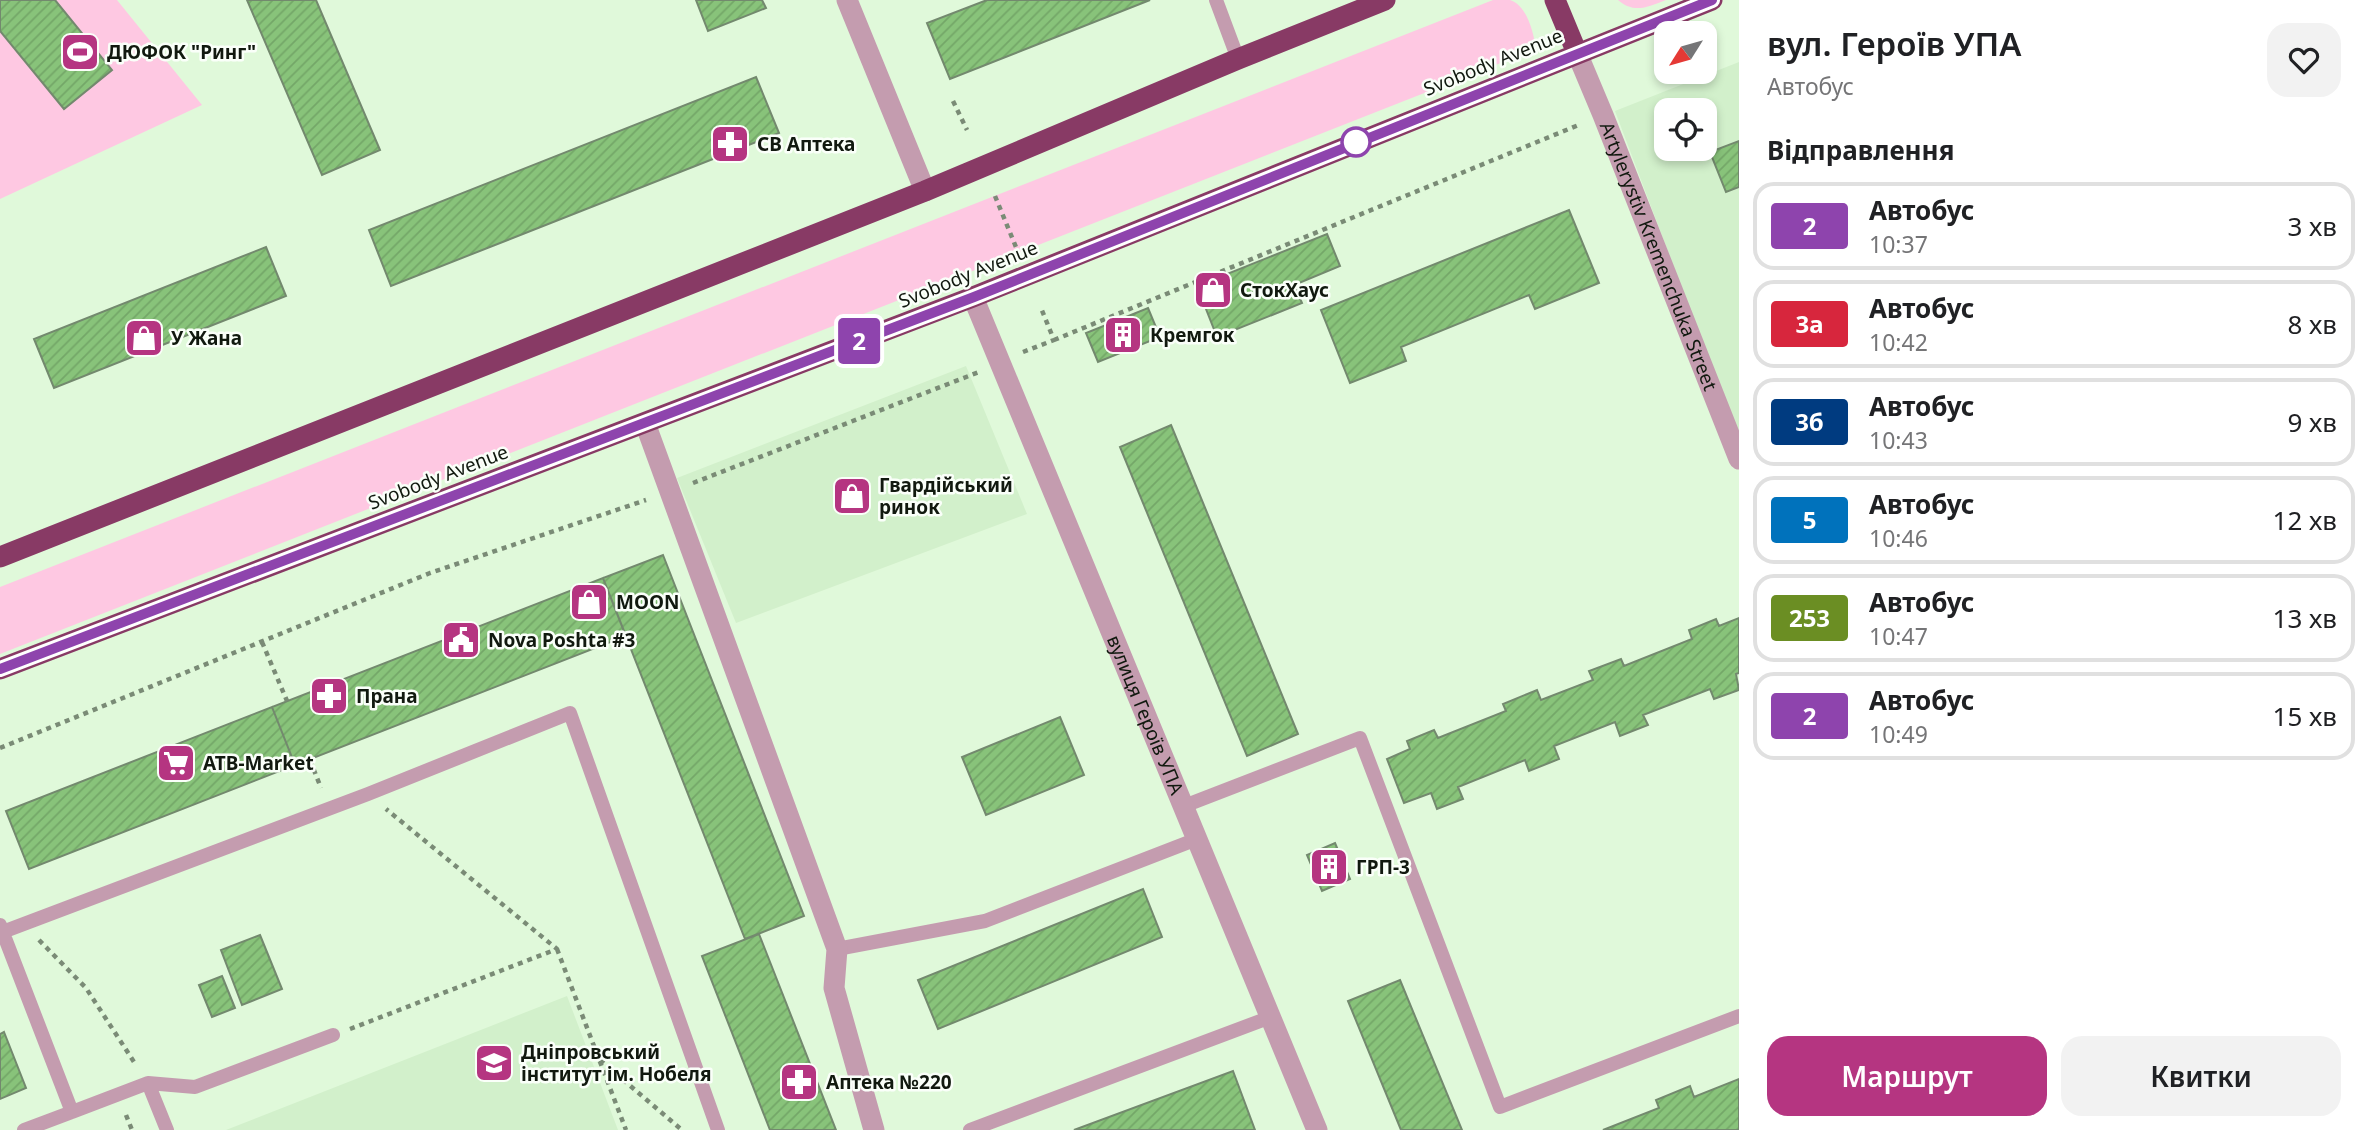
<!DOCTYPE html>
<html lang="uk">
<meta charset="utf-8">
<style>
body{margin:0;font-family:"Noto Sans",sans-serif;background:#f2f2f2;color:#202124;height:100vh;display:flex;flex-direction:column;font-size:26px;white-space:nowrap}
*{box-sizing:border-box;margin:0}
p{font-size:23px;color:#757577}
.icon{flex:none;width:38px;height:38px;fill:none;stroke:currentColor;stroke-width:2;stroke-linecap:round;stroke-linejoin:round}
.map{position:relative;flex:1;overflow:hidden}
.details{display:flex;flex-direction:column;background:#fff;width:630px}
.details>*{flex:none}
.badge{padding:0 14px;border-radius:5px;font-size:24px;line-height:46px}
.needle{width:46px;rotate:233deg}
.buttons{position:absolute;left:1654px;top:21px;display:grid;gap:14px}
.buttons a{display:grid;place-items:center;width:63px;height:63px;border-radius:14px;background:#fff;box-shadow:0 4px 10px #0003;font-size:35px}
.map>.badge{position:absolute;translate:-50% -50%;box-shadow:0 0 0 4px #fff}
h2{padding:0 28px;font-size:26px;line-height:63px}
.round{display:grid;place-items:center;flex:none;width:74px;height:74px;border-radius:21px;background:#f2f2f2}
.overview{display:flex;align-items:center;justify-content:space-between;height:119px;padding:0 28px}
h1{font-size:33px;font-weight:600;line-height:52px}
.cta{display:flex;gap:14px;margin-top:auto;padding:14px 28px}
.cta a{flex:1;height:80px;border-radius:21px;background:#b53581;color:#fff;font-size:28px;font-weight:600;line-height:80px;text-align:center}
.cta a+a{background:#f2f2f2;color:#202124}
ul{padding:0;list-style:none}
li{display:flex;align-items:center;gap:21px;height:88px;margin:0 14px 10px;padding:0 14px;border:4px solid #e0e0e0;border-radius:21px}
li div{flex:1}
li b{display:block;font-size:26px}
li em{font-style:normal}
li .badge{min-width:77px;font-weight:700;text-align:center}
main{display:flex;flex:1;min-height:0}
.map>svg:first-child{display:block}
.built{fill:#d2f0cb;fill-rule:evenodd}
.grass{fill:#fec8e2}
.building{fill:url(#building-hatch);stroke:#73896e;stroke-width:2}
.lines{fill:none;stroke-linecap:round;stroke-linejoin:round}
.path{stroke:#7a8b76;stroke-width:4.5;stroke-dasharray:5 5;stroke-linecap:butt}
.lane{stroke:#c49caf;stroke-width:14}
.street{stroke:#c49caf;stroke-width:21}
.highway{stroke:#883a65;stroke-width:21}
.line-casing{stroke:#fff;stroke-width:16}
.line{stroke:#8e44ad;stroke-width:10}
.stop-dot{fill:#fff;stroke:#8e44ad;stroke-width:3.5}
.labels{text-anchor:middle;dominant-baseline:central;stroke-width:5;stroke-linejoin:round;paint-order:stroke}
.poi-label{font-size:19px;font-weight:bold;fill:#11190f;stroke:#fafff9;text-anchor:start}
.street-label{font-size:19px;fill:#11190f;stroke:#fafff9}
</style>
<main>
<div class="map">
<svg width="1739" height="1130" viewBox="0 0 1739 1130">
<defs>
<pattern id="building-hatch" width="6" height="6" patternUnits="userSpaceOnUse" patternTransform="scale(1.75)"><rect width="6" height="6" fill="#88c37a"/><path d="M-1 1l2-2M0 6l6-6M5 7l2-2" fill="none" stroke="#74a768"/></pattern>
</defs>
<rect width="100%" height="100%" fill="#e0f9da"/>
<path class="built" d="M 1739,62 L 1739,440 L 1615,111 ZM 1666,110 L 1704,110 L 1704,149 L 1666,149 Z
M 966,366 L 1027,514 L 736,623 L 677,478 Z
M 567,996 L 618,1130 L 226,1130 Z"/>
<path class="grass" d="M 0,0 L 117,0 L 202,105 L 0,199 Z
M 1493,0 C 1498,0 1505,0 1510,0 C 1526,5 1533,30 1535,44 L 1526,53 L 0,654 L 0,587 Z
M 1618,0 L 1666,0 C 1648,7 1634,14 1618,0 Z"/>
<path class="building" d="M 0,0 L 55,0 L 112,70 L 64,109 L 0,31 Z
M 247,0 L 316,0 L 380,150 L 322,175 Z
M 696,0 L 762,0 L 766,8 L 708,31 Z
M 987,0 L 1150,0 L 950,79 L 927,23 Z
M 756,77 L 779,133 L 391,286 L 369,230 Z
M 1739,141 L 1739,187 L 1726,192 L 1710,152 Z
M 1569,210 L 1599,283 L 1535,309 L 1529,295 L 1401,347 L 1406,361 L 1350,383 L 1321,310 Z
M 1327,234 L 1340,266 L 1294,285 L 1302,303 L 1217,337 L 1197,286 Z
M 266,247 L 286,296 L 54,388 L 34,339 Z
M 1148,308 L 1160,337 L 1098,362 L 1086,333 Z
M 1171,425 L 1298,734 L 1247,756 L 1120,447 Z
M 663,555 L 804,916 L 745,939 L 603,578 Z
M 603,578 L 626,636 L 295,765 L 272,707 Z
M 1739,618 L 1739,673 L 1736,674 L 1739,690 L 1714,699 L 1710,689 L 1643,715 L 1648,725 L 1620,736 L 1615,722 L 1554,746 L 1559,759 L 1529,771 L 1525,760 L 1458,787 L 1463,799 L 1437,809 L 1431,793 L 1404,803 L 1387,759 L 1410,749 L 1407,741 L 1434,730 L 1438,738 L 1506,711 L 1503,704 L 1537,690 L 1541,700 L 1593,680 L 1589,671 L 1621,659 L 1624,666 L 1692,639 L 1689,630 L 1716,619 L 1719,626 Z
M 272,707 L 295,765 L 29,869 L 6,811 Z
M 1060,717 L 1084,775 L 986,815 L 962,757 Z
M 1335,843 L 1350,879 L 1322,891 L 1307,855 Z
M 1143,889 L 1162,937 L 938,1029 L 918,980 Z
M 759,934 L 836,1130 L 770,1130 L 702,956 Z
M 260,935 L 282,989 L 242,1005 L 221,950 Z
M 222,976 L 235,1008 L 212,1017 L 199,985 Z
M 1400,980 L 1462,1130 L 1401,1130 L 1348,1001 Z
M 4,1032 L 26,1088 L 0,1099 L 0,1034 Z
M 1233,1071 L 1255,1130 L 1074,1130 Z
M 1739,1079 L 1739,1130 L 1603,1130 L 1659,1108 L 1656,1100 L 1690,1086 L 1694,1097 Z"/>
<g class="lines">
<path class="path" d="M 953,101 L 967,130
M 995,196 L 1018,252
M 1054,340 L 1581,124
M 1023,352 L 1054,340 L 1041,308
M 693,483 L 979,372
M 262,642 L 287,701
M 0,748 L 430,573 L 646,500
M 310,760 L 321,788
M 39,940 L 86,988 L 136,1065
M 557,949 L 626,1130
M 350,1029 L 557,949 L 386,809
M 600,1060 L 682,1130
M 126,1115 L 132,1130"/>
<path class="lane" d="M 1216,0 L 1238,59
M 1184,806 L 1360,738 L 1500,1107 L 1739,1016
M 0,925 L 72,1112 L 148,1083 L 167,1130
M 0,933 L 368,794 L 570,713 L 718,1130
M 837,949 L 985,921 L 1197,839
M 148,1083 L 195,1087 L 333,1035
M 24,1130 L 72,1112
M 970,1130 L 1271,1017"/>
<g class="street">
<path d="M 847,0 L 925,191"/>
<path id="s1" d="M 1577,53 L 1603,115 L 1739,459"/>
<path id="s2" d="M 973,297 L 1317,1130"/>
<path d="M 645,423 L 837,949 L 834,988 L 874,1130"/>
</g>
<path class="highway" d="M 1555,0 L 1577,53
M 0,557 L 925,191 L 1238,59 L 1385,0
M 0,669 L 973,297 L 1712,0"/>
</g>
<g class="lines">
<defs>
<path id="line" d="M 0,669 L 974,297 L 1712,0"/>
</defs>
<use href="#line" class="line-casing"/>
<use href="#line" class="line"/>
</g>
<defs>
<symbol id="stadium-square" viewBox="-11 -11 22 22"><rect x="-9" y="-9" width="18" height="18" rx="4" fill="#b53581" stroke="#fafff9"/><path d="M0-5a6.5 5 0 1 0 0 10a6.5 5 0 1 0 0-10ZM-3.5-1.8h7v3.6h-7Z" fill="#fff"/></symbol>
<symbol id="pharmacy-square" viewBox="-11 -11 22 22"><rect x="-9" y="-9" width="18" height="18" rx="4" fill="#b53581" stroke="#fafff9"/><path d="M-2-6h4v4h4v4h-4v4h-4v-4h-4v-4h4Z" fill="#fff"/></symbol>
<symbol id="shop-square" viewBox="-11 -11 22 22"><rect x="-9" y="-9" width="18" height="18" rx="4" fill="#b53581" stroke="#fafff9"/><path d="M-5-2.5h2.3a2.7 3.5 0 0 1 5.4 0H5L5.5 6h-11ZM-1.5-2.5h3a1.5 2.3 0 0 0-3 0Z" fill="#fff"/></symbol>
<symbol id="building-square" viewBox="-11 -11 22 22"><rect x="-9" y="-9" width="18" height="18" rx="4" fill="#b53581" stroke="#fafff9"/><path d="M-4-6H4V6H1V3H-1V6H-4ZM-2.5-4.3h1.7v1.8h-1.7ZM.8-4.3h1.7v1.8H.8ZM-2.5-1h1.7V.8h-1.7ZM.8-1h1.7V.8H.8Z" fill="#fff"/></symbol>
<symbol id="civic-square" viewBox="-11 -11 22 22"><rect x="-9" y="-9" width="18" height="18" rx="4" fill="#b53581" stroke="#fafff9"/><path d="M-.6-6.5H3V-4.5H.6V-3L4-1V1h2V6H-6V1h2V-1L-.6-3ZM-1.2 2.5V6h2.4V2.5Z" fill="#fff"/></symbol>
<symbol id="supermarket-square" viewBox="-11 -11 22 22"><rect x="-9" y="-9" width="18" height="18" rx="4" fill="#b53581" stroke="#fafff9"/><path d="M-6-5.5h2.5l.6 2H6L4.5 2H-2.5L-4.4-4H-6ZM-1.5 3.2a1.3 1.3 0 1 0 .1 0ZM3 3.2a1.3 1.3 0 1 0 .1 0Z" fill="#fff"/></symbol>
<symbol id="university-square" viewBox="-11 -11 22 22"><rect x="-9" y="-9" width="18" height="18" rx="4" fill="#b53581" stroke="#fafff9"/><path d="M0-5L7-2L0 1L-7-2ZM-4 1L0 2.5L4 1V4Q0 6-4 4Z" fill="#fff"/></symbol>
</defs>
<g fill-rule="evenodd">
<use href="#stadium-square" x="58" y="30" width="44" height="44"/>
<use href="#pharmacy-square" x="708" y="122" width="44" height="44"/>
<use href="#shop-square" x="1191" y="268" width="44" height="44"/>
<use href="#building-square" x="1101" y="313" width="44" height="44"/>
<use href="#shop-square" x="122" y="316" width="44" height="44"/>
<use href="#shop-square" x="830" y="474" width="44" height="44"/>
<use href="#shop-square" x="567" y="580" width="44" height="44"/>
<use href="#civic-square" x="439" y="618" width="44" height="44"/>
<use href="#pharmacy-square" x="307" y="674" width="44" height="44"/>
<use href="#supermarket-square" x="154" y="741" width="44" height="44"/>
<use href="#building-square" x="1307" y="845" width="44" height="44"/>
<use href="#university-square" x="472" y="1041" width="44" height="44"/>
<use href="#pharmacy-square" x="777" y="1060" width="44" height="44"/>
</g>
<circle class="stop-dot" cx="1356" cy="142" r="14"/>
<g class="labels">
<g class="poi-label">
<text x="107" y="52">ДЮФОК "Ринг"</text>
<text x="757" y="144">СВ Аптека</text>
<text x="1240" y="290">СтокХаус</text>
<text x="1150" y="335">Кремгок</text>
<text x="171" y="338">У Жана</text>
<text x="879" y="485">Гвардійський<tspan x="879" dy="22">ринок</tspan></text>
<text x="616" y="602">MOON</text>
<text x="488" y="640">Nova Poshta #3</text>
<text x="356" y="696">Прана</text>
<text x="203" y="763">ATB-Market</text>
<text x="1356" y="867">ГРП-3</text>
<text x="521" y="1052">Дніпровський<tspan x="521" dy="22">інститут ім. Нобеля</tspan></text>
<text x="826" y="1082">Аптека №220</text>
</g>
<g class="street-label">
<text transform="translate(1493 62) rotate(-22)">Svobody Avenue</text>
<text stroke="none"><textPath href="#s1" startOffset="219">Artylerystiv Kremenchuka Street</textPath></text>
<text transform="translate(968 274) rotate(-22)">Svobody Avenue</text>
<text transform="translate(438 477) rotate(-21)">Svobody Avenue</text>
<text stroke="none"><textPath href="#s2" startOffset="452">вулиця Героїв УПА</textPath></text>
</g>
</g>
</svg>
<div class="buttons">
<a><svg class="needle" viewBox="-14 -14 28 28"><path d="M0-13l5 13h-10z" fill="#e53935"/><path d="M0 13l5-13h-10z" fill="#757577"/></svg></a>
<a><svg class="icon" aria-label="locate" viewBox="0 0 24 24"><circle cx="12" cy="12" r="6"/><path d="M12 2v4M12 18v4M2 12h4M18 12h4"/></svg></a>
</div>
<b class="badge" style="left:859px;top:341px;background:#8e44ad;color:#fff">2</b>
</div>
<section class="details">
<div class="overview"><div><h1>вул. Героїв УПА</h1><p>Автобус</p></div><a class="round"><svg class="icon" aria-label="heart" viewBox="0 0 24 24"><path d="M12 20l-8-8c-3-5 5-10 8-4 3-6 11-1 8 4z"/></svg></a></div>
<h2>Відправлення</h2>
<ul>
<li><span class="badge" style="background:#8e44ad;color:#fff">2</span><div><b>Автобус</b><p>10:37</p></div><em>3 хв</em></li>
<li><span class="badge" style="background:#d7263d;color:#fff">3а</span><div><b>Автобус</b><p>10:42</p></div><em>8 хв</em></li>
<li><span class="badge" style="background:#003b80;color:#fff">3б</span><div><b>Автобус</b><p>10:43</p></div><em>9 хв</em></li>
<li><span class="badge" style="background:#0072bc;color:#fff">5</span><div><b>Автобус</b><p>10:46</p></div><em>12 хв</em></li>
<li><span class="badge" style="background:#6b8e23;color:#fff">253</span><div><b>Автобус</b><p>10:47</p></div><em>13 хв</em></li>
<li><span class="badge" style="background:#8e44ad;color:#fff">2</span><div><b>Автобус</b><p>10:49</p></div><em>15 хв</em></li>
</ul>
<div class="cta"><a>Маршрут</a><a>Квитки</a></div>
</section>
</main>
